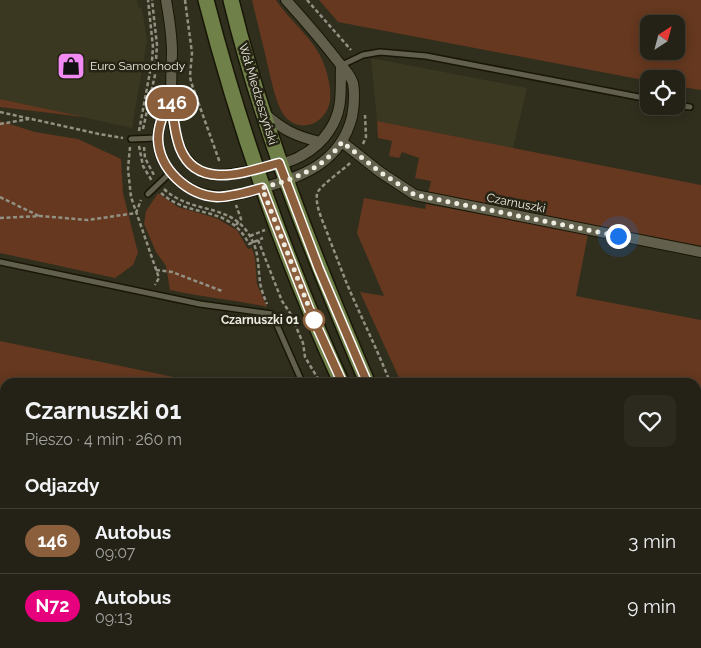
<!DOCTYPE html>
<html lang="pl">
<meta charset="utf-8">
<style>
body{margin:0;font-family:Raleway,sans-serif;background:#2c2a1f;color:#f1f3f6;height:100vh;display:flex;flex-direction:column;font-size:19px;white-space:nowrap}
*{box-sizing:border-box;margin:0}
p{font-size:16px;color:#a3a4a1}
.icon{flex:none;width:28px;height:28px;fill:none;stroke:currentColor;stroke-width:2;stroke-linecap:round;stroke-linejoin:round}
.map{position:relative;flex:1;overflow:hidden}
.drawer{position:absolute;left:0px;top:378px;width:701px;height:271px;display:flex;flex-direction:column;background:#242216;border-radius:15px 15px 0 0;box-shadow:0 2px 12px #0003,0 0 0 1px #413f35}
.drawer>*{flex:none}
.badge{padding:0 10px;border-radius:16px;font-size:18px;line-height:32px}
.needle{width:32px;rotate:36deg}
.tools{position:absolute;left:640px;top:15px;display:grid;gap:10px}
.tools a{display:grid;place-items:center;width:45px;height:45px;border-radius:10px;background:#242216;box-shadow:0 2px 12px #0003,0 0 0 1px #413f35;font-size:25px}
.you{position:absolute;width:25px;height:25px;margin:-12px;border:4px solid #fff;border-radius:50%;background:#1a73e8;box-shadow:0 0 0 8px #1a73e833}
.map>.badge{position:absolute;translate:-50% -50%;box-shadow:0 0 0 2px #fff}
h2{padding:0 25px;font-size:19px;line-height:45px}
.round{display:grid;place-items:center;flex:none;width:52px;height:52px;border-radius:10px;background:#2c2a1f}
.overview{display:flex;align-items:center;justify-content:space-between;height:85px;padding:0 25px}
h1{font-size:24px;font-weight:700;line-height:38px}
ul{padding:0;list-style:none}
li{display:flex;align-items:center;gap:15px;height:65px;padding:0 25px;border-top:1px solid #413f35}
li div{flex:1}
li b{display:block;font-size:19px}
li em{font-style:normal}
li .badge{min-width:55px;font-weight:700;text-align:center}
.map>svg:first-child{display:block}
.built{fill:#3b3821}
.green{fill:#65381f;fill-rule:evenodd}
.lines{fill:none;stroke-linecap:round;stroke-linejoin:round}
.lane-casing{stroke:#181606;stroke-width:8}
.street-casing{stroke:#181606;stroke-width:12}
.secondary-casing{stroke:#181606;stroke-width:18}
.path{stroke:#939184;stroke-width:2.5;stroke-dasharray:4 2.5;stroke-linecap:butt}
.lane{stroke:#62604d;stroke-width:5}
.street{stroke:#62604d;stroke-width:10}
.secondary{stroke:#708049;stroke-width:15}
.line-casing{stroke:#fff;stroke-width:11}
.line{stroke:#8b5e3c;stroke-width:8}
.walk{stroke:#edece1;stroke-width:5;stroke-dasharray:0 9}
.stop-dot{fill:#fff;stroke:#8b5e3c;stroke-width:2.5}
.labels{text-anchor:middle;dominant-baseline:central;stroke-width:5;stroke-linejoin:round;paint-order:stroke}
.poi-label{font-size:12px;fill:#edece1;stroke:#262414;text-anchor:start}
.street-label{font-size:12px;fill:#edece1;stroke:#262414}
.stop-label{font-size:12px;font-weight:bold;fill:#edece1;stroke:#262414;text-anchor:end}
</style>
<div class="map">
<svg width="701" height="648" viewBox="0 0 701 648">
<rect width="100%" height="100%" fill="#302e1d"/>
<path class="built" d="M 0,0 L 137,0 L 138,7 L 142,8 L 147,40 L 132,128 L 0,99 Z
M 371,58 L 527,88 L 513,148 L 377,121 Z"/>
<path class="green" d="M 252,0 L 276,0 C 292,24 318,41 326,70 C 329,80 331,91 330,101 C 326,125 298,135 283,114 C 275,101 272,82 268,67 C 263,44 257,22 252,0 Z
M 319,0 L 701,0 L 701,90 L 676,86 L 676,79 L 649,79 L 649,81 L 338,22 ZM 649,24 L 676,24 L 676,51 L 649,51 Z
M 0,99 L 84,117 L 0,107 Z
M 0,121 L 35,132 L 78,139 L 121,159 L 123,193 L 138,253 L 133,265 L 115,278 L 0,253 Z
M 377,121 L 701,185 L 701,246 L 428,194 L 431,181 L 415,178 L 419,158 L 402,152 L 399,158 L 389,156 L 392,141 L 378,138 Z
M 158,193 L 178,207 L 216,218 L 237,230 L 248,249 L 252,248 L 255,258 L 257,284 L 267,307 C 235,300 203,297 170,290 L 166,266 L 156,252 L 144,224 L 146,211 Z
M 364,198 L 425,209 L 426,204 L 588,234 L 576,296 L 701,320 L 701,576 L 696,576 L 696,382 L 401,382 L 360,292 L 384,296 L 357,233 Z
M 0,341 L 198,382 L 5,382 L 5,644 L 460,644 L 461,648 L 0,648 Z
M 504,644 L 637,644 L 644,648 L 506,648 Z"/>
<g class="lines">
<defs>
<path id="lane" d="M 342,65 L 363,55 L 380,52 L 426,56 L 649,99
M 676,105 L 690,107
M 131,139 L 158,138
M 148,194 L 171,172
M 0,262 L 200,304 L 272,314 L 302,382
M 645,644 L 651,648"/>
<path id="street" d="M 166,0 C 169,17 172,35 172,53 C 171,82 168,131 185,157 C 191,165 198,172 209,174 C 225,178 286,165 301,156 C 312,150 322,142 329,131 C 344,109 340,90 341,66
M 171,98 C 165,111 158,123 158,138 C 158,168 185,193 214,196 C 229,198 244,193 259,189 C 301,177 340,164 352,117 C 354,106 355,94 353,83 C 350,74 345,70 340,64 C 323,42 305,21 286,0
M 264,113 C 283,130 295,136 320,142
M 342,142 L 380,172 L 415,195 L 701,252"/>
<path id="secondary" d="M 206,0 C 240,132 285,259 341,382
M 231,0 C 263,132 314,257 367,382
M 475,644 L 477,648"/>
</defs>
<use href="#lane" class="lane-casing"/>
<use href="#street" class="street-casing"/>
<use href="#secondary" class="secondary-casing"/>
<path class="path" d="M 185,0 L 192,53 L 190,76 L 191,82 L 220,163
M 307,0 L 351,50
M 0,112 L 99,134 L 123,138
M 0,124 L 29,119
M 143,129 L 155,75 L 157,45 L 152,0
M 139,131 L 152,61 L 153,47 L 148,0
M 363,144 L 366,137 L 365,115
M 139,146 L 143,166 L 152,181
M 130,147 L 128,169 L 131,197 L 159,278 L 155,285
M 144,147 L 145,158 L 155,177
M 350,163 C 343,170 318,187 317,194 C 315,208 325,225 329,238 C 335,253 341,269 347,284 C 361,317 377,349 390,382
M 164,189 C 193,216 233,201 252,240 C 259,253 258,267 260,282 C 261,289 264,297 267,304
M 161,193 C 191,220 228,203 249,244 L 263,238
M 0,197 L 39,216
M 0,218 L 40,216 L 88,220 L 136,213 L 141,200
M 236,225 L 241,219 L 236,205
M 250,236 L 265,230
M 258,240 L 282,301 L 290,313 L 303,343 L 305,357 L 320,382
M 156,270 L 172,272 L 222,291
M 308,648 L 308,644"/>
<use href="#lane" class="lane"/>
<use href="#street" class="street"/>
<use href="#secondary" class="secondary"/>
</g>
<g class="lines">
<defs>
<path id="line" d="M 342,382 L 309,309 L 262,188 C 247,192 232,197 217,197 C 187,195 159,169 158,139 C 158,124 165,111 171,98 C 173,114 174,132 180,148 C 197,191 246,172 279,163 L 319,269 L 367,382"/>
</defs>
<use href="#line" class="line-casing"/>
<use href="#line" class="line"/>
<path class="walk" d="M 314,320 L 262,188 C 294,179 323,169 342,142 L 380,172 L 415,195 L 618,236"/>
</g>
<defs>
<symbol id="shop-square" viewBox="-11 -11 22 22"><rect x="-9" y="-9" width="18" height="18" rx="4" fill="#f28af3" stroke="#262414"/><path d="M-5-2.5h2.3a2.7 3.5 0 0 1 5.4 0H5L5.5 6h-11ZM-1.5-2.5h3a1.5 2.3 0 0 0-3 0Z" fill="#111"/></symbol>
</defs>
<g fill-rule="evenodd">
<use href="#shop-square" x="55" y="50" width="32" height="32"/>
</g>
<circle class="stop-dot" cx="314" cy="320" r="10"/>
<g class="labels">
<g class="poi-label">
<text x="90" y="66">Euro Samochody</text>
</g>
<g class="street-label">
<text transform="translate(258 94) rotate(73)">Wał Miedzeszyński</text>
<text transform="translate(516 203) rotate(11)">Czarnuszki</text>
</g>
<g class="stop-label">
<text x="299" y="320">Czarnuszki 01</text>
</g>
</g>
</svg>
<div class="tools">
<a><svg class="needle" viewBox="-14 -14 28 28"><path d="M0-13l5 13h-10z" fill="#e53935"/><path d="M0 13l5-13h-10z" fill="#a3a4a1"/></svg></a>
<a><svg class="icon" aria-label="locate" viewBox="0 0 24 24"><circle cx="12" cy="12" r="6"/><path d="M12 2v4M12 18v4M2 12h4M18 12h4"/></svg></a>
</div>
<div class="you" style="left:618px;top:236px"></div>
<b class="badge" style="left:172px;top:103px;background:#8b5e3c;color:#fff">146</b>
<section class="drawer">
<div class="overview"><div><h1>Czarnuszki 01</h1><p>Pieszo · 4 min · 260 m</p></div><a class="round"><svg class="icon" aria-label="heart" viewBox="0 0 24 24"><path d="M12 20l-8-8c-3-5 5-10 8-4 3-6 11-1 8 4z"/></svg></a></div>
<h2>Odjazdy</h2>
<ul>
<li><span class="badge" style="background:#8b5e3c;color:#fff">146</span><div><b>Autobus</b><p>09:07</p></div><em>3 min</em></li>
<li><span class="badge" style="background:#e6007e;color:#fff">N72</span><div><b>Autobus</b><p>09:13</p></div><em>9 min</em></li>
</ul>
</section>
</div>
